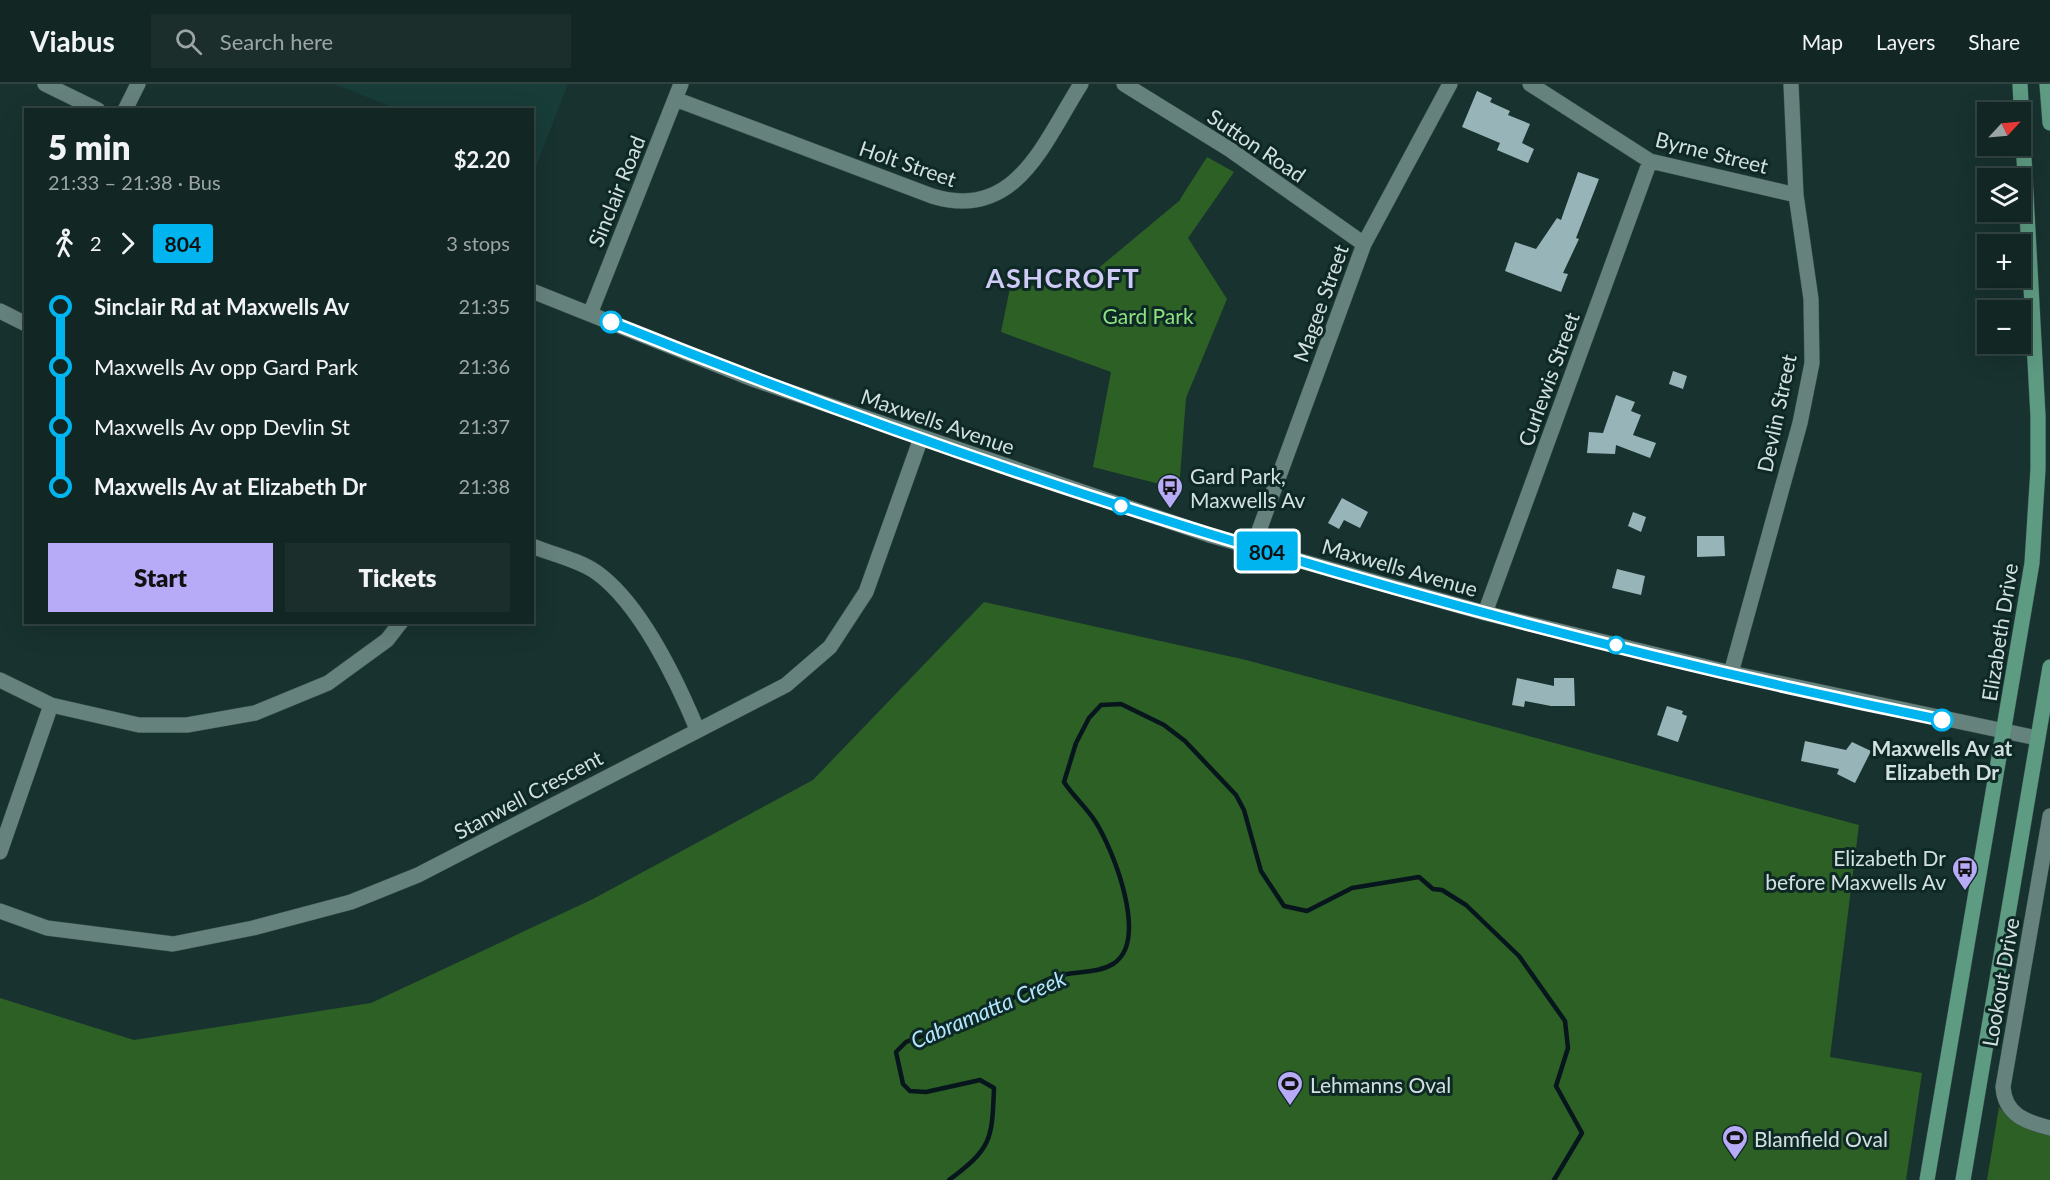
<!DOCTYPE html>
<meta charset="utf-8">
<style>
body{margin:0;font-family:Lato,sans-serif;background:#1b2e2b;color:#f1f3f6;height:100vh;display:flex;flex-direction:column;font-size:22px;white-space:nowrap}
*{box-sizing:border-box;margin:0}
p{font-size:20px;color:#9ca5a6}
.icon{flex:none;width:33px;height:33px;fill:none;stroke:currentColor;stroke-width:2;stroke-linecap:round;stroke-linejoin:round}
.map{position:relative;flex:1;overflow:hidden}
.details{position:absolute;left:24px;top:24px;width:510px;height:516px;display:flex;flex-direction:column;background:#122623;border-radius:0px;box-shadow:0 6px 24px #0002,0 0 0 2px #314341}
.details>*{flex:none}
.badge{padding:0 12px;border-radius:4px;font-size:21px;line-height:39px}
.needle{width:39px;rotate:64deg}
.fabs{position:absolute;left:1977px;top:18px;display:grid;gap:12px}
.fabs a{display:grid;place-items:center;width:54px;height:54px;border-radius:0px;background:#122623;box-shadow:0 6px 24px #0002,0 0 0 2px #314341;font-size:30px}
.map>.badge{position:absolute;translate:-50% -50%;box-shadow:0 0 0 3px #fff}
.legs{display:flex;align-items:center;gap:9px;height:66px;padding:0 24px;font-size:20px}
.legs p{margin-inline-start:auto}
.headline{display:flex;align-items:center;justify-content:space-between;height:102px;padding:0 24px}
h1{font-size:33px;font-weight:800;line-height:45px}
.action{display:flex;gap:12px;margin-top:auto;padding:12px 24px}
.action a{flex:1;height:69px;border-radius:0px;background:#b7abf8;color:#111;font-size:24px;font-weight:800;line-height:69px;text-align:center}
.action a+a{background:#1b2e2b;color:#f1f3f6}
ul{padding:0 24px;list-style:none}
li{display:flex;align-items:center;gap:21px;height:60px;font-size:22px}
li i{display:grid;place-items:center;width:9px;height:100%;margin:0 8px;background:currentColor}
li i::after{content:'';width:15px;height:15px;margin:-8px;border:4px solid;border-radius:50%;background:#122623}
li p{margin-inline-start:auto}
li:first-child i{background:linear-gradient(#0000 50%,currentColor 0)}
li:last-child i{background:linear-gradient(currentColor 50%,#0000 0)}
header{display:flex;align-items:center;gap:36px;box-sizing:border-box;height:84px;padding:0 30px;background:#122623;border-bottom:2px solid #314341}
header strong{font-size:28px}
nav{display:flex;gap:33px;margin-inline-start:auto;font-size:21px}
.search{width:420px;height:54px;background:#1b2e2b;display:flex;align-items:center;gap:15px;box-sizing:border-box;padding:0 21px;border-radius:0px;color:#9ca5a6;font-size:22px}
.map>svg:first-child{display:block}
.built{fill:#183c38}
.green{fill:#2d6025}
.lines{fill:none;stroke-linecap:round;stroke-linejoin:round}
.stream{stroke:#07161d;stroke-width:4.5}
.building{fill:#97b5b9}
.minor-casing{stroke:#374e4b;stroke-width:16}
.major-casing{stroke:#374e4b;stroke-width:16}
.minor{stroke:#66827d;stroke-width:15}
.major{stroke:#5d9b82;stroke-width:15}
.line-1-casing{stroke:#fff;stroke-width:14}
.line-1{stroke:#00b5ef;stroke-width:9}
.stop-1-dot{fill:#fff;stroke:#00b5ef;stroke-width:3}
.labels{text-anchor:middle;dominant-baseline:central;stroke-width:6;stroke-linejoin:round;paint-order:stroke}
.street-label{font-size:21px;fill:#d2e1df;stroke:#0e2825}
.park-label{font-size:21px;fill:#8ce27f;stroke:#0e2825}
.poi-label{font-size:21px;fill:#d2e1df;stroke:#0e2825;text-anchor:start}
.stop-label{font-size:21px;font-weight:bold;fill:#d2e1df;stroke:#0e2825}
.water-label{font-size:22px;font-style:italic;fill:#b2e7fe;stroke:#0e2825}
.district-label{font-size:27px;font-weight:bold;letter-spacing:1.5px;fill:#d0caf6;stroke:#0e2825}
</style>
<header>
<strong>Viabus</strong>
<div class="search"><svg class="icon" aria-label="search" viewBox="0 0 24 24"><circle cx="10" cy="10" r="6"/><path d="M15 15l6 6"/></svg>Search here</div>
<nav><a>Map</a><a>Layers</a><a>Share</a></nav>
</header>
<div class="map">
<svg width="2050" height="1096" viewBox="0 0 2050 1096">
<rect width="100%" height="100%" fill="#18322f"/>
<path class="built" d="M 334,0 L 568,0 L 536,82 L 533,80 L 532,26 L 397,25 Z"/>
<path class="green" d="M 1207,73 L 1234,88 L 1188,154 L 1227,215 L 1186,314 L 1179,405 L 1093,383 L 1111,288 L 1001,248 L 1010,204 L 1083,197 L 1179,117 Z
M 984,518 L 1246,576 L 1859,741 L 1830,973 L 1922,989 L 1906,1096 L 0,1096 L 0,914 L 134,956 L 371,919 L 593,815 L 813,696 Z
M 1999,1023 L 2012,1037 L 2050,1050 L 2050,1096 L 1987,1096 Z"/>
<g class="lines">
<path class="stream" d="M 949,1096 C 992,1064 992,1056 994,1004 L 980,996 L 926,1008 L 910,1007 L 903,1000 L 896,968 L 906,958 C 935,946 966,938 995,924 C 1014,914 1031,902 1051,894 C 1071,886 1095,891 1113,880 C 1150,857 1113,765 1095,737 C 1086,723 1073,712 1064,698 L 1076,659 L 1089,634 L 1101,621 L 1121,620 L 1164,641 L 1185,657 L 1236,711 L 1244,726 L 1261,787 L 1284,822 L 1307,827 L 1352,804 L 1419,793 L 1433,805 L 1442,806 L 1466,821 L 1519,872 L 1565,937 L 1568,964 L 1556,1002 L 1582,1049 L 1554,1096"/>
</g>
<path class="building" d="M 1477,7 L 1492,14 L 1490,18 L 1510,27 L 1508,31 L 1530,40 L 1522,59 L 1534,65 L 1528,79 L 1497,66 L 1500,59 L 1462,43 Z
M 1578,88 L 1599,95 L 1576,154 L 1579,155 L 1563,189 L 1568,190 L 1561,208 L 1505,187 L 1515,158 L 1536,165 L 1557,134 L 1561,136 Z
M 1673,287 L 1687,292 L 1683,305 L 1669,300 Z
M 1616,311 L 1635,318 L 1631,327 L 1641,331 L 1633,351 L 1656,359 L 1650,374 L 1616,361 L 1615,370 L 1587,369 L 1589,348 L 1603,349 Z
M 1342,414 L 1368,428 L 1360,444 L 1344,436 L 1339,445 L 1328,439 Z
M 1633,428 L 1646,433 L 1641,448 L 1628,442 Z
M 1697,452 L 1724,452 L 1725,472 L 1697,473 Z
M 1617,485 L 1645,492 L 1641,511 L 1612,504 Z
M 1517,594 L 1554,602 L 1554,594 L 1574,594 L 1575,622 L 1551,622 L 1525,617 L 1524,623 L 1512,621 Z
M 1667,622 L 1683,627 L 1682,630 L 1687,632 L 1678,658 L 1657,651 Z
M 1805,657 L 1846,666 L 1852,658 L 1871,667 L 1855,699 L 1837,690 L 1839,685 L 1801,677 Z"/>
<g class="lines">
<defs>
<path id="minor" d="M 45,0 L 98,26
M 1124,0 L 1229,65 L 1364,160
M 1530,0 L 1650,77 L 1796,111
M 675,15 L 932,112 C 1016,138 1044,58 1081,0
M 125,26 L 138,0
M 532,207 L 755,296 L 1209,451 L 1485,529 L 1731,589 L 2037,654
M 0,227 L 26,240
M 590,230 L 681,0
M 532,462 C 552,470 579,476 596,488 C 640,519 677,597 697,645
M 1253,463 L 1364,160 L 1450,0
M 1485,529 L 1650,77
M 1731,589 L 1800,339 L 1812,279 L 1811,215 L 1796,111 L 1791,0
M 0,596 L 51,621 L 139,641 L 187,641 L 255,629 L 328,599 L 387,556 L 401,538
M 2050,732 L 2003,1003 C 2005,1031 2026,1038 2050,1044
M 0,768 L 51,621
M 0,827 L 47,844 L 173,860 L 253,844 L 351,818 L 418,791 L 786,601 L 830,563 L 866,508 L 921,354"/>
<path id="major" d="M 2047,0 L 2050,39
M 1927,1096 L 2032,479 L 2038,385 L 2038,332 L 2020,0
M 1963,1096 L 2050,583"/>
</defs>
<use href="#minor" class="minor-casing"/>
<use href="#major" class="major-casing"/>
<use href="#minor" class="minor"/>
<use href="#major" class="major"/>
</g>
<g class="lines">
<defs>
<path id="line-1" d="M 611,238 C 1041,411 1487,544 1942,636"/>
</defs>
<use href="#line-1" class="line-1-casing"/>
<use href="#line-1" class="line-1"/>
</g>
<defs>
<symbol id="bus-pin" viewBox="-11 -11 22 30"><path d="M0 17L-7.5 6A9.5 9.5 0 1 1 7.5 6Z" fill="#b7abf8" stroke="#0e2825"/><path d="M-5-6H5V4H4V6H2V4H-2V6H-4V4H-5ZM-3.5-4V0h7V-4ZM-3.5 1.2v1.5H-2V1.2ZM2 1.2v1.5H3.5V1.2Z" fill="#111"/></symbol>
<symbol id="stadium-pin" viewBox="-11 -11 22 30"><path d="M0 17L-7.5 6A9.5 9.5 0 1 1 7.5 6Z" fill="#b7abf8" stroke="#0e2825"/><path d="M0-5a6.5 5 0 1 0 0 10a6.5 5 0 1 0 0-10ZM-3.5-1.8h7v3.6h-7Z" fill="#111"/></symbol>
</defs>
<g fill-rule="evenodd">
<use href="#bus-pin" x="1155" y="388" width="30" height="40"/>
<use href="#bus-pin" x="1950" y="770" width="30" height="40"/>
<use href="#stadium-pin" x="1275" y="985" width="30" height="40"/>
<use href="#stadium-pin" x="1720" y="1039" width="30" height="40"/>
</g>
<g class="stop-1-dot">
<circle cx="611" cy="238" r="10"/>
<circle cx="1121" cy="422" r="8"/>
<circle cx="1616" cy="561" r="8"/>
<circle cx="1942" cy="636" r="10"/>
</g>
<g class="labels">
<g class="street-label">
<text transform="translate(1257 61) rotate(34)">Sutton Road</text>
<text transform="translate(1712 68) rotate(14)">Byrne Street</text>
<text transform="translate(908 79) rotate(19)">Holt Street</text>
<text transform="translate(616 107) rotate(-68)">Sinclair Road</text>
<text transform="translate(1320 219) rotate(-70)">Magee Street</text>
<text transform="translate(1548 295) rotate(-70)">Curlewis Street</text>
<text transform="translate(1776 329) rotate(-78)">Devlin Street</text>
<text transform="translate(938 337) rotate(19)">Maxwells Avenue</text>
<text transform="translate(1400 483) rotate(16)">Maxwells Avenue</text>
<text transform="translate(1999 548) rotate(-81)">Elizabeth Drive</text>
<text transform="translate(528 710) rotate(-28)">Stanwell Crescent</text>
<text transform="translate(2000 898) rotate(-80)">Lookout Drive</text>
</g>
<g class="park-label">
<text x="1148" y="231">Gard Park</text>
</g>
<g class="poi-label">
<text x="1190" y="391">Gard Park,<tspan x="1190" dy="24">Maxwells Av</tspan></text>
<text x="1946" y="773" text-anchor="end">Elizabeth Dr<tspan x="1946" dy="24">before Maxwells Av</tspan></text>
<text x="1310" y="1000">Lehmanns Oval</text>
<text x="1754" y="1054">Blamfield Oval</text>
</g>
<g class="stop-label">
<text x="1942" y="663">Maxwells Av at<tspan x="1942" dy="24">Elizabeth Dr</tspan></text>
</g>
<g class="water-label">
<text transform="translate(988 925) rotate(-23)">Cabramatta Creek</text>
</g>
<g class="district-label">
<text x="1063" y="193">ASHCROFT</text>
</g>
</g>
</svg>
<div class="fabs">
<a><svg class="needle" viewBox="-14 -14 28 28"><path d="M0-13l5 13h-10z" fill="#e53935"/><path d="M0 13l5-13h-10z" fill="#9ca5a6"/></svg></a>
<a><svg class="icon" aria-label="layers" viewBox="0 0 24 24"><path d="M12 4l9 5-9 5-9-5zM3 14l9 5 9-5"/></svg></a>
<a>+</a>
<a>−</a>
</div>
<b class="badge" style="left:1267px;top:467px;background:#00b5ef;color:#111">804</b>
<section class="details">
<div class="headline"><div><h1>5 min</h1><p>21:33 – 21:38 · Bus</p></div><b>$2.20</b></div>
<div class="legs"><svg class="icon" aria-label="walk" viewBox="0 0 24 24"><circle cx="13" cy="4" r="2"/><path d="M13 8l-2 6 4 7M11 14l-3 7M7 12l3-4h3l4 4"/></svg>2<svg class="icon" aria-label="forward" viewBox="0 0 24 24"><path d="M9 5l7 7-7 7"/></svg><b class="badge" style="background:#00b5ef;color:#111">804</b><p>3 stops</p></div>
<ul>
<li><i style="color:#00b5ef"></i><b>Sinclair Rd at Maxwells Av</b><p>21:35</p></li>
<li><i style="color:#00b5ef"></i><span>Maxwells Av opp Gard Park</span><p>21:36</p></li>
<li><i style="color:#00b5ef"></i><span>Maxwells Av opp Devlin St</span><p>21:37</p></li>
<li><i style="color:#00b5ef"></i><b>Maxwells Av at Elizabeth Dr</b><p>21:38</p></li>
</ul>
<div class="action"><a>Start</a><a>Tickets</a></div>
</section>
</div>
